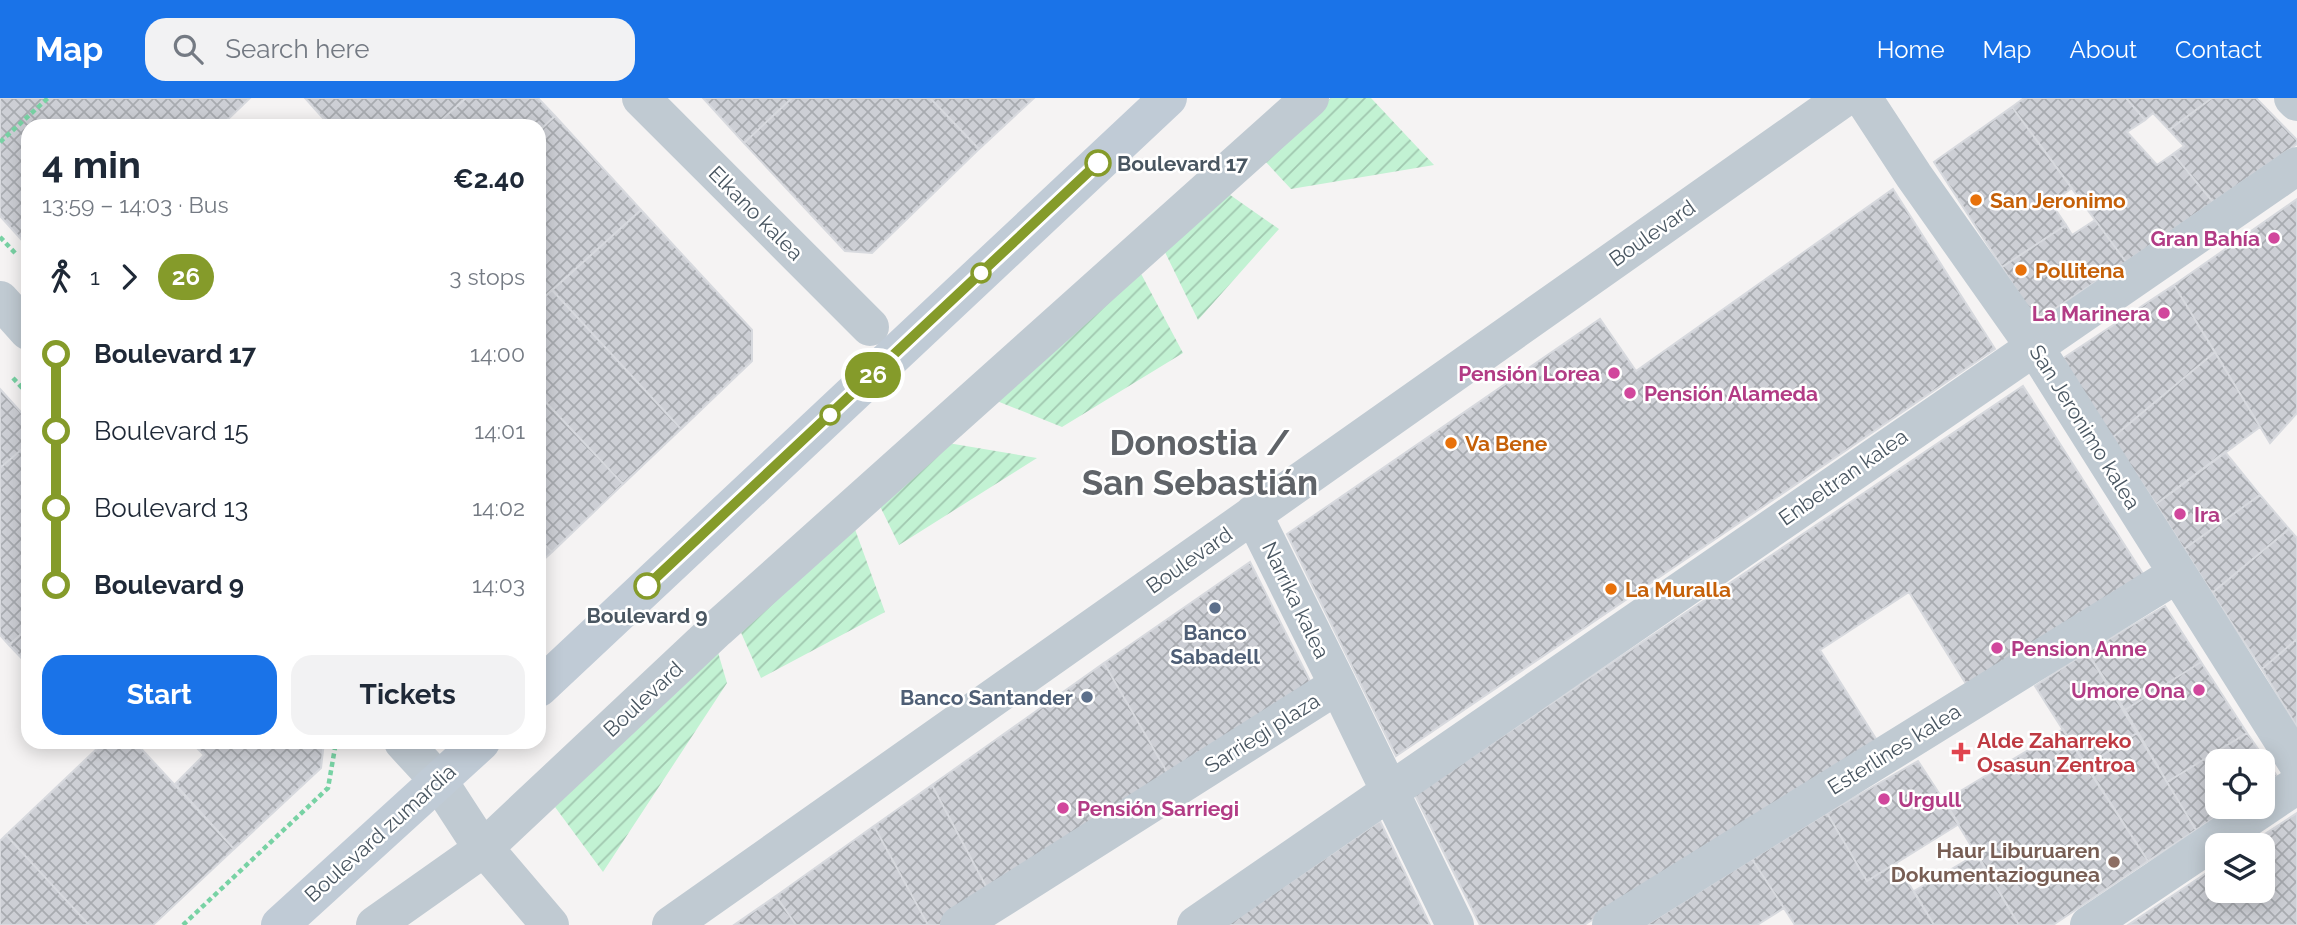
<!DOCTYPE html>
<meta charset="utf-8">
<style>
body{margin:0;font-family:Raleway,sans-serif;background:#f2f2f3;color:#1f2937;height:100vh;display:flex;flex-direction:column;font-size:26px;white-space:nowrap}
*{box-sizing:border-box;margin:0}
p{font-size:23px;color:#747a83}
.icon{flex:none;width:38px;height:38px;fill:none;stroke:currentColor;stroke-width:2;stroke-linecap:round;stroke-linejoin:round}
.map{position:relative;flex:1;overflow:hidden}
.details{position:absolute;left:21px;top:21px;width:525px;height:630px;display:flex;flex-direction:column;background:#fff;border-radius:21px;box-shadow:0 4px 18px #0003}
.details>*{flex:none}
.badge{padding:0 14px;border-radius:23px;font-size:24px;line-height:46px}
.fabs{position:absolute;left:2205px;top:651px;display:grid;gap:14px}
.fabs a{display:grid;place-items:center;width:70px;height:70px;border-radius:14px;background:#fff;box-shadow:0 4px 18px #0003;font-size:35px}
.map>.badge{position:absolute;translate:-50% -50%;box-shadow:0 0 0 4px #fff}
.legs{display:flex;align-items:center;gap:10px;height:77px;padding:0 21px;font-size:23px}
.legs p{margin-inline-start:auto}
.overview{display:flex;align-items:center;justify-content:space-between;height:119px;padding:0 21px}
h1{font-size:38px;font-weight:700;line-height:52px}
.button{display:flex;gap:14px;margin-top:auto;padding:14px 21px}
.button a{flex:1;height:80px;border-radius:21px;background:#1a73e8;color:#fff;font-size:28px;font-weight:700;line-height:80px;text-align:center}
.button a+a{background:#f2f2f3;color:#1f2937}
ul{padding:0 21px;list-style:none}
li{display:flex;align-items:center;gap:24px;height:77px;font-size:26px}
li i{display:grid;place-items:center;width:10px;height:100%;margin:0 9px;background:currentColor}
li i::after{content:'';width:18px;height:18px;margin:-9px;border:5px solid;border-radius:50%;background:#fff}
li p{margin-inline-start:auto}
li:first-child i{background:linear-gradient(#0000 50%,currentColor 0)}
li:last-child i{background:linear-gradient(currentColor 50%,#0000 0)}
header{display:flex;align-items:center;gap:42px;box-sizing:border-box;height:98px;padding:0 35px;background:#1a73e8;color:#fff}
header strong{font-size:33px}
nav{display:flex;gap:38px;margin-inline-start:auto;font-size:24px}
.search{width:490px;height:63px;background:#f2f2f3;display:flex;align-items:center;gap:18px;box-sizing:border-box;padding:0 24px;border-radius:21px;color:#747a83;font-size:26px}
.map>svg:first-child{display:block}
.garden{fill:url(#garden-furrows)}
.building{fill:url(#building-cross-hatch);stroke:#d7d9de;stroke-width:2}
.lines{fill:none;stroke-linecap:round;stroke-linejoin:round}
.path{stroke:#78d2a4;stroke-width:4.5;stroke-dasharray:5 3.5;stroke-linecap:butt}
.pedestrian{stroke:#c0cad2;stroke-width:38}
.tertiary{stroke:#c0cad2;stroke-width:38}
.secondary{stroke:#c0cbd6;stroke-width:38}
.line-1-casing{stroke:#fff;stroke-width:16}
.line-1{stroke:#859b2a;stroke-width:10}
.stop-1-dot{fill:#fff;stroke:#859b2a;stroke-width:3.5}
.food-dot{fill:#e8710a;stroke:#fff;stroke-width:2.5}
.hotel-dot{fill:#d1479c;stroke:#fff;stroke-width:2.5}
.service-dot{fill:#5c6f8a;stroke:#fff;stroke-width:2.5}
.health-dot{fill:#e0444e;stroke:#fff;stroke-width:2.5}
.education-dot{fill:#8d6e63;stroke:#fff;stroke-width:2.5}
.labels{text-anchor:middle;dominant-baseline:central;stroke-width:5;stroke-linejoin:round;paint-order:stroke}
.stop-label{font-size:21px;font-weight:bold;fill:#495661;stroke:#fff;text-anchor:start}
.food-label{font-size:21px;font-weight:bold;fill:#c56008;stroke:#fff;text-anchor:start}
.street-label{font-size:21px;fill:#495661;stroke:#fff}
.hotel-label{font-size:21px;font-weight:bold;fill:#b23c85;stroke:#fff;text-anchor:start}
.service-label{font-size:21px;font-weight:bold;fill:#4e5e75;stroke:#fff}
.health-label{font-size:21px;font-weight:bold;fill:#be3a42;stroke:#fff;text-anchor:start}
.education-label{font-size:21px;font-weight:bold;fill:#785e54;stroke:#fff;text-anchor:end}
.town-label{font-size:35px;font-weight:bold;fill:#5f6368;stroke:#fff}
</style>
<header>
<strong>Map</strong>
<div class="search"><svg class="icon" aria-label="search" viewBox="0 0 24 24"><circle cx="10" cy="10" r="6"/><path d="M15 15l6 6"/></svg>Search here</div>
<nav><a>Home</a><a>Map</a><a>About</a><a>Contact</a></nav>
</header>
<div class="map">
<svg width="2297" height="827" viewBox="0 0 2297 827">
<defs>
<pattern id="garden-furrows" width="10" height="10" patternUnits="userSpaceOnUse" patternTransform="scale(1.75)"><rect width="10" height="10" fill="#c2f2d3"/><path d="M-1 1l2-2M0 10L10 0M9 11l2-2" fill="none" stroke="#a0c7af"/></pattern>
<pattern id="building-cross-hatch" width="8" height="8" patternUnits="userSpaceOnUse" patternTransform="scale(1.75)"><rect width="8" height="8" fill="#cdcfd5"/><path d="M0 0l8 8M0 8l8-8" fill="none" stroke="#a8abb0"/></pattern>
</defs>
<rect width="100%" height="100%" fill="#f5f3f3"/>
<path class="garden" d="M 1331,0 L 1371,0 L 1434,67 L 1291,91 L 1264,62 Z
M 1223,92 L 1279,131 L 1198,222 L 1162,148 Z
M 1138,170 L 1183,255 L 1062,329 L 992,301 Z
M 942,344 L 1037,360 L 899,447 L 876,400 Z
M 852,423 L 885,514 L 761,580 L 739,530 Z
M 717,551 L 727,585 L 603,774 L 555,709 Z"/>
<path class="building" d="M 0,0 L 250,0 L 221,28 L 28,28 L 28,149 L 0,118 Z
M 305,0 L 466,0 L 435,28 L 330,28 Z
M 466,0 L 538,0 L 555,18 L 539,33 L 539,28 L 435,28 Z
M 703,0 L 792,0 L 744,45 Z
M 792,0 L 930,0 L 979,51 L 872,155 L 845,153 L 744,45 Z
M 930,0 L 1034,0 L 979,51 Z
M 2024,0 L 2126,0 L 2145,22 L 2127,34 L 2157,67 L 2173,56 L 2213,104 L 2126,164 L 2012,9 Z
M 2126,0 L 2212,0 L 2169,32 L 2153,15 L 2145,22 Z
M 2212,0 L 2256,0 L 2297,42 L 2297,46 L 2213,104 L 2173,56 L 2184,48 L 2169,32 Z
M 2012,9 L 2072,90 L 2051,105 L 2066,127 L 2002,169 L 1934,64 Z
M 555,18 L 641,112 L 539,204 L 539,33 Z
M 1893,91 L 1995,251 L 1396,658 L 1287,436 L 1600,221 L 1636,273 Z
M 2297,101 L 2297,315 L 2270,345 L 2174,187 Z
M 641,112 L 752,232 L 752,263 L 681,331 L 552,192 Z
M 2095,122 L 2126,164 L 2036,223 L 2002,169 L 2066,127 L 2072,137 Z
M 2174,187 L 2215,254 L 2112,340 L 2062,261 Z
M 552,192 L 681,331 L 623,386 L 539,297 L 539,204 Z
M 2215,254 L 2260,329 L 2156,406 L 2112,340 Z
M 2023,288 L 2145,479 L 1968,589 L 1909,494 L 1820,552 L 1878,644 L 1584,827 L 1480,827 L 1415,697 Z
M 0,291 L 28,322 L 28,346 L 0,370 Z
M 539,297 L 623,386 L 552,454 L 539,441 Z
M 28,346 L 28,530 L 9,547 L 0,537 L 0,370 Z
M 2225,354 L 2260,397 L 2184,451 L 2156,406 Z
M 2260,397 L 2289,431 L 2212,495 L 2184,451 Z
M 2289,431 L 2297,440 L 2297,541 L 2262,571 L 2212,495 Z
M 539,441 L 552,454 L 539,466 Z
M 1250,464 L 1313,589 L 1171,681 L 1104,565 Z
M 2165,508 L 2201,564 L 2125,612 L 2087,554 Z
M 28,530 L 28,567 L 9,547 Z
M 2297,541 L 2297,629 L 2262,571 Z
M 2087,554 L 2137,635 L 2086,668 L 2035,588 Z
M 2201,564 L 2247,635 L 2167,684 L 2125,612 Z
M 1104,565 L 1171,681 L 990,796 L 932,687 Z
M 2063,631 L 2148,763 L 2053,827 L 2019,827 L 1944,703 Z
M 2137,635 L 2196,732 L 2148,763 L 2086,668 Z
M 2247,635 L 2277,678 L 2263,688 L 2263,663 L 2217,663 L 2217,709 L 2231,709 L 2196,732 L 2167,684 Z
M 104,644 L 135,644 L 234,751 L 153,827 L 89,827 L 6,737 Z
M 191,644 L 324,644 L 321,670 L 234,751 L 175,686 L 204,657 Z
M 1918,663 L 1959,726 L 1867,783 L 1827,715 Z
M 932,687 L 990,796 L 941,827 L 928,827 L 874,728 Z
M 1827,715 L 1867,783 L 1896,765 L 1934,827 L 1795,827 L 1752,761 Z
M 2297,715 L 2297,827 L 2128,827 L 2217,768 L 2217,793 L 2263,793 L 2263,747 L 2248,747 Z
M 1380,723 L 1430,827 L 1227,827 Z
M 874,728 L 928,827 L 796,827 L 776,798 Z
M 6,737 L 89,827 L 0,827 L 0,743 Z
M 1977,756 L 2019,827 L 1934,827 L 1914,793 Z
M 1752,761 L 1784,810 L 1757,827 L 1646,827 Z
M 776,798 L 796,827 L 734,827 Z"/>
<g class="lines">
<path class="path" d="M 0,44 L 48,0
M 0,139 L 16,156
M 13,280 L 28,296
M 183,827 L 328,690 L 336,644"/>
<path class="pedestrian" d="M 641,0 L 870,229
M 1863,0 L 1914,78 L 2034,248 L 2297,665
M 2293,0 L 2297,4
M 1253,416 L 1338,587
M 438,682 L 475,739 L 550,827
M 375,827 L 484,750 L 717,531 L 1310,0
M 671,827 L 1844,0
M 959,827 L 1338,587 L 1455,827
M 1196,827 L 2297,68
M 1611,827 L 2177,476
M 2089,827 L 2297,687"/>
<path class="tertiary" d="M 0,202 L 28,233
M 403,644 L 438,682"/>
<path class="secondary" d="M 539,590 L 1168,0
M 280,827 L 481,644"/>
</g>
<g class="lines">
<defs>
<path id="line-1" d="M 647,488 L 1098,65"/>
</defs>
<use href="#line-1" class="line-1-casing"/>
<use href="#line-1" class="line-1"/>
</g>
<g class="stop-1-dot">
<circle cx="1098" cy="65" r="12"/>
<circle cx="981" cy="175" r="9"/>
<circle cx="830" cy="317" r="9"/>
<circle cx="647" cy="488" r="12"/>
</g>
<g class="food-dot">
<circle cx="1976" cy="102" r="7"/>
<circle cx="2021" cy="172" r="7"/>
<circle cx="1451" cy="345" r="7"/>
<circle cx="1611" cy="491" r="7"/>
</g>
<g class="hotel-dot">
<circle cx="2274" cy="140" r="7"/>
<circle cx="2164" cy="215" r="7"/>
<circle cx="1614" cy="275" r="7"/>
<circle cx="1630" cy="295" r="7"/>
<circle cx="2180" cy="416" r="7"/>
<circle cx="1997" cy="550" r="7"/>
<circle cx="2199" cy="592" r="7"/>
<circle cx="1884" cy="701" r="7"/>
<circle cx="1063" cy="710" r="7"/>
</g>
<g class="service-dot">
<circle cx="1215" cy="510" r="7"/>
<circle cx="1087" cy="599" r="7"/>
</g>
<path class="health-dot" d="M1957.5 643.5h7v7h7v7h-7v7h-7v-7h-7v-7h7z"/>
<circle class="education-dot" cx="2114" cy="764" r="7"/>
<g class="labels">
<g class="stop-label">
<text x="1117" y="65">Boulevard 17</text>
<text x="647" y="517" text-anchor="middle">Boulevard 9</text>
</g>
<g class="food-label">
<text x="1990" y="102">San Jeronimo</text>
<text x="2035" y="172">Pollitena</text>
<text x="1465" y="345">Va Bene</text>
<text x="1625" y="491">La Muralla</text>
</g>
<g class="street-label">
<text transform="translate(756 115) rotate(45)">Elkano kalea</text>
<text transform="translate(1652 135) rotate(-35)">Boulevard</text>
<text transform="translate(2085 329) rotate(58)">San Jeronimo kalea</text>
<text transform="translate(1843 379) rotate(-35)">Enbeltran kalea</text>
<text transform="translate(1189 462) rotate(-35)">Boulevard</text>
<text transform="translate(1296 502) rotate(64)">Narrika kalea</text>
<text transform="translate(643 601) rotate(-43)">Boulevard</text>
<text transform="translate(1262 635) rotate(-32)">Sarriegi plaza</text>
<text transform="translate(1894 651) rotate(-32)">Esterlines kalea</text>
<text transform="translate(380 735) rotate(-42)">Boulevard zumardia</text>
</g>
<g class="hotel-label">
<text x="2260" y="140" text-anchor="end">Gran Bahía</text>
<text x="2150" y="215" text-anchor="end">La Marinera</text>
<text x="1600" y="275" text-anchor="end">Pensión Lorea</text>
<text x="1644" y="295">Pensión Alameda</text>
<text x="2194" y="416">Ira</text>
<text x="2011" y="550">Pension Anne</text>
<text x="2185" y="592" text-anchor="end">Umore Ona</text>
<text x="1898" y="701">Urgull</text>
<text x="1077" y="710">Pensión Sarriegi</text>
</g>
<g class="service-label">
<text x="1215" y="534">Banco<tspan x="1215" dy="24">Sabadell</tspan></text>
<text x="1073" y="599" text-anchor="end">Banco Santander</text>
</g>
<g class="health-label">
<text x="1977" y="642">Alde Zaharreko<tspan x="1977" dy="24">Osasun Zentroa</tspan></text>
</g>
<g class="education-label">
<text x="2100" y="752">Haur Liburuaren<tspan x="2100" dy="24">Dokumentaziogunea</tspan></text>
</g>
<g class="town-label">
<text x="1200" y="344">Donostia /<tspan x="1200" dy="40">San Sebastián</tspan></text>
</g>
</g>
</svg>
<div class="fabs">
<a><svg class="icon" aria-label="locate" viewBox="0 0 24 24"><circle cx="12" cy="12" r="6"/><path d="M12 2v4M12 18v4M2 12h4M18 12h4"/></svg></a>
<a><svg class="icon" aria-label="layers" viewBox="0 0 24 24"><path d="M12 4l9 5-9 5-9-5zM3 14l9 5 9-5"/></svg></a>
</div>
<b class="badge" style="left:873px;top:277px;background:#859b2a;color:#fff">26</b>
<section class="details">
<div class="overview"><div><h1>4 min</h1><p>13:59 – 14:03 · Bus</p></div><b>€2.40</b></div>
<div class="legs"><svg class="icon" aria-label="walk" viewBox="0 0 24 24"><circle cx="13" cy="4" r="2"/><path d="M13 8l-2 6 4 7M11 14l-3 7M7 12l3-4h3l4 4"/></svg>1<svg class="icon" aria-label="forward" viewBox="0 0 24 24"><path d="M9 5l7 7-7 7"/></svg><b class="badge" style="background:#859b2a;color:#fff">26</b><p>3 stops</p></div>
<ul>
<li><i style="color:#859b2a"></i><b>Boulevard 17</b><p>14:00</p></li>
<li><i style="color:#859b2a"></i><span>Boulevard 15</span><p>14:01</p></li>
<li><i style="color:#859b2a"></i><span>Boulevard 13</span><p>14:02</p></li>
<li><i style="color:#859b2a"></i><b>Boulevard 9</b><p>14:03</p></li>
</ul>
<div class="button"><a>Start</a><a>Tickets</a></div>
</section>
</div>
